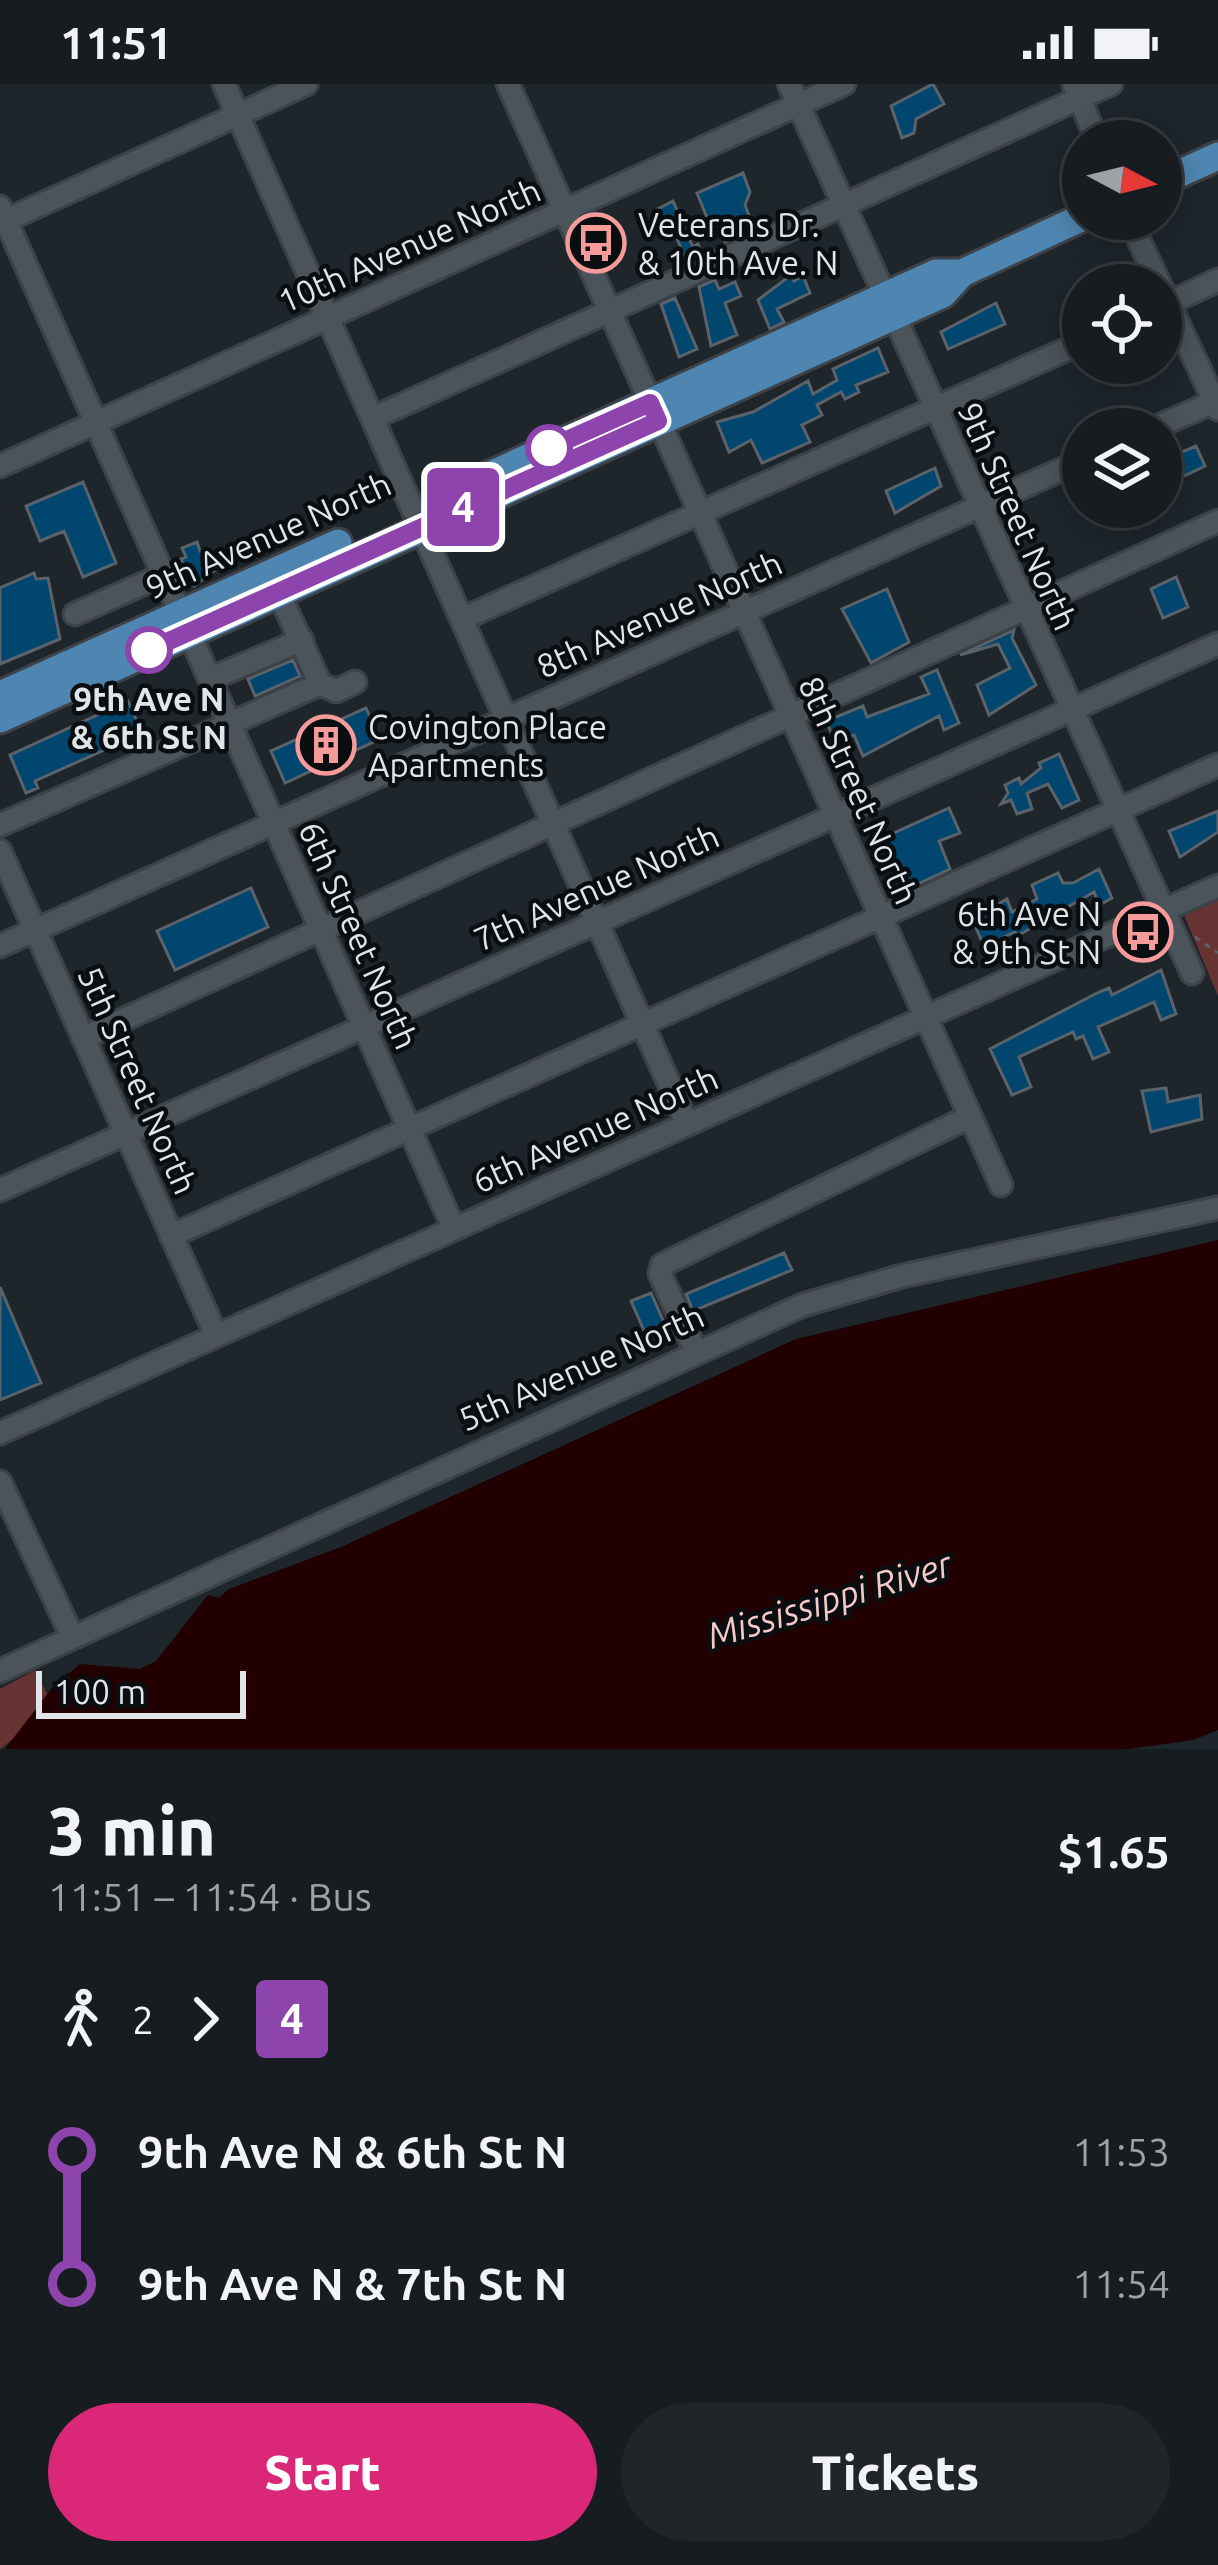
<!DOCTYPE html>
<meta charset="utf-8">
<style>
body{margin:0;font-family:Ubuntu,sans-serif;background:#1f2529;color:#f1f3f6;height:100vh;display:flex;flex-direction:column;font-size:45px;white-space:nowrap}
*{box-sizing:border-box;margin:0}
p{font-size:39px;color:#9ea1a5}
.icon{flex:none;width:66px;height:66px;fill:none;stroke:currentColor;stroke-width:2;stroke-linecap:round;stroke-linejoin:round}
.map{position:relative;height:1665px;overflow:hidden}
.panel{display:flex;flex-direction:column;background:#161c20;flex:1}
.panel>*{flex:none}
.badge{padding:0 24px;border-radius:9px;font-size:42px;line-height:78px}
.needle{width:78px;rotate:97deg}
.buttons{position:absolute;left:1062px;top:36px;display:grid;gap:24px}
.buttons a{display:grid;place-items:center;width:120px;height:120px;border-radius:50%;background:#161c20;box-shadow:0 6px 30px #0003,0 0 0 3px #353a3e;font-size:60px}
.scale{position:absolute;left:36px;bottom:30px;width:210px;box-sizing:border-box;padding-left:12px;border:6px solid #e0e5ea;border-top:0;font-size:33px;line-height:42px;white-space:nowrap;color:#e0e5ea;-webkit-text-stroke:9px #0a0e11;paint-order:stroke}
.map>.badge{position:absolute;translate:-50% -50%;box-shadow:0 0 0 6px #fff}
.legs{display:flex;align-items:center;gap:18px;height:132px;padding:0 48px;font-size:39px}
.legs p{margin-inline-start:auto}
.head{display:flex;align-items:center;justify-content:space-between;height:204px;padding:0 48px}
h1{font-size:66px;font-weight:800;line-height:90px}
.primary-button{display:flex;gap:24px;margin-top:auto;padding:24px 48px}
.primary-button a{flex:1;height:138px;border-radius:72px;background:#db2777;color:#fff;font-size:48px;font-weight:800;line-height:138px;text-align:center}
.primary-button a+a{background:#1f2529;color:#f1f3f6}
ul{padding:0 48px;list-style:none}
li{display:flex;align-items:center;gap:42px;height:132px;font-size:45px}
li i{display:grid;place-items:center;width:18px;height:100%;margin:0 15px;background:currentColor}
li i::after{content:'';width:30px;height:30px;margin:-15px;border:9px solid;border-radius:50%;background:#161c20}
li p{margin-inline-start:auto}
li:first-child i{background:linear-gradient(#0000 50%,currentColor 0)}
li:last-child i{background:linear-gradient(currentColor 50%,#0000 0)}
.status{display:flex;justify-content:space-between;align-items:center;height:84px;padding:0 60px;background:#161c20;direction:ltr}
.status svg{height:33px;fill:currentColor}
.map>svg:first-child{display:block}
.green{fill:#673232}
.water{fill:#220001}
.building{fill:#01466f;stroke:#5a626a;stroke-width:3}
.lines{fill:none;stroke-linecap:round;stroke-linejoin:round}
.minor-casing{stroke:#3c4247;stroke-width:27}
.major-casing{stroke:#3c4247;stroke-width:33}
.path{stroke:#5a6066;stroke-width:3;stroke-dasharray:6 6;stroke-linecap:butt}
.minor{stroke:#4b535b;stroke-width:21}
.major{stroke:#4f86b1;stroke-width:27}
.line-1-casing{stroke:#fff;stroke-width:27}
.line-1{stroke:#8e44ad;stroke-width:18}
.stop-1-dot{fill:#fff;stroke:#8e44ad;stroke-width:6}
.labels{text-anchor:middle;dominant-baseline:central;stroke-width:9;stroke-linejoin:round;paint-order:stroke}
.poi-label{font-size:33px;fill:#e0e5ea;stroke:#0a0e11;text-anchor:start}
.street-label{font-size:33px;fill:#e0e5ea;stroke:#0a0e11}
.stop-label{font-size:33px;font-weight:bold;fill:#e0e5ea;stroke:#0a0e11}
.water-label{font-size:36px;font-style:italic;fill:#f4c9c7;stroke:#0a0e11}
</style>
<div class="status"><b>11:51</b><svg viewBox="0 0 49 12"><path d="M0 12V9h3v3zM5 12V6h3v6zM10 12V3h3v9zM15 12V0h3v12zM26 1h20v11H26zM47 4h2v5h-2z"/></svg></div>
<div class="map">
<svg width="1218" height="1665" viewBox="0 0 1218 1665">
<rect width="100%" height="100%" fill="#1e252b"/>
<path class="green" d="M 1218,816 L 1218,912 L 1184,831 Z
M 35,1586 L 47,1610 L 19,1650 L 0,1665 L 0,1605 Z"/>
<path class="water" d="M 1218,1156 L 1218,1646 L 1193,1656 L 1129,1665 L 5,1665 L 52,1604 L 80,1580 L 140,1585 L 156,1577 L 208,1511 L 219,1514 L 229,1505 L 341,1463 L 796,1255 Z"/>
<path class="building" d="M 933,0 L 944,20 L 916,35 L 914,49 L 902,54 L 891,22 Z
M 743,89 L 750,108 L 745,121 L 754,145 L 725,158 L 715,132 L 708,136 L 697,109 Z
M 673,117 L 693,163 L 698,160 L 702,169 L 686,176 L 675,150 L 667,154 L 654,127 Z
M 791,191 L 794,197 L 803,192 L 810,209 L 777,225 L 784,238 L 770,245 L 758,216 Z
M 715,196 L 719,205 L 735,198 L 741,212 L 725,219 L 737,251 L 711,262 L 699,203 Z
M 675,214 L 697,265 L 679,273 L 661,220 Z
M 996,219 L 1005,240 L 948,265 L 941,248 Z
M 878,264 L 888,288 L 856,301 L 859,308 L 845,315 L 841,308 L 817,321 L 822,331 L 802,341 L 810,358 L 762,379 L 751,356 L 729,368 L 717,338 L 753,328 L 808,297 L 813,310 L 837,296 L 833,285 Z
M 1196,362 L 1205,382 L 1161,403 L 1161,377 Z
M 935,384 L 941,402 L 895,429 L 886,407 Z
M 83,398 L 116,479 L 83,493 L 64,447 L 40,457 L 26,422 Z
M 197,458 L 200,467 L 208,464 L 214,487 L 194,502 L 181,475 L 186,473 L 182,464 Z
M 34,489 L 36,495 L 48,494 L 60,555 L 0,580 L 0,504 Z
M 1176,493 L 1188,523 L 1163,534 L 1151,505 Z
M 887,505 L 909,558 L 871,579 L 842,525 Z
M 1014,546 L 1012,554 L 1036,601 L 989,631 L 977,601 L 1010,584 L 998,560 L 960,571 Z
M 293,576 L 300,592 L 255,612 L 248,595 Z
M 937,586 L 959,639 L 944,646 L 939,632 L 863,672 L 854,651 L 836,659 L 826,637 L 863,622 L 867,633 L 929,610 L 921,593 Z
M 128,617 L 142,649 L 35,697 L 38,704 L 26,709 L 10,671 Z
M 366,624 L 380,655 L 285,699 L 271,667 Z
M 1059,670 L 1079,716 L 1062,724 L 1048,700 L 1027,709 L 1032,725 L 1017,730 L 1011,716 L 1001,720 L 1008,709 L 1005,701 L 1019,694 L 1021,700 L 1041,684 L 1039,679 Z
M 949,724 L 960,749 L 939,757 L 950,785 L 907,805 L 885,753 Z
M 1218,727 L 1218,748 L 1180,773 L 1169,747 Z
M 1099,785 L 1112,814 L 1099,821 L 1094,808 L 1017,852 L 1015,848 L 984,862 L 972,835 L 1007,815 L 1012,828 L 1037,815 L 1032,801 L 1058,789 L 1063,799 L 1073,799 Z
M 251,804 L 268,843 L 175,886 L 157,847 Z
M 1161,886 L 1176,930 L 1161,936 L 1154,918 L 1098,943 L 1109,968 L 1093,975 L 1083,952 L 1076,955 L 1073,948 L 1019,973 L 1031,1003 L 1012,1011 L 990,965 L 1097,909 L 1109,904 L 1112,911 Z
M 1166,1004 L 1168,1018 L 1200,1011 L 1202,1035 L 1151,1048 L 1142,1007 Z
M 784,1169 L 792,1186 L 693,1227 L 686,1210 Z
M 0,1203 L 41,1299 L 0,1316 Z
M 651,1209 L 666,1243 L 646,1251 L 631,1217 Z"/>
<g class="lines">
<defs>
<path id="minor" d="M 224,0 L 413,426
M 508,0 L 1001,1101
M 789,0 L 1192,889
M 1074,0 L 1097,57
M 0,123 L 454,1145
M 1129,135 L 1160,201
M 0,139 L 306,0
M 1161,203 L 1218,325
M 1161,223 L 1218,196
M 373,334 L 1111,0
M 1152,345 L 1218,316
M 0,382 L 844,0
M 420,442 L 687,1040
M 75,530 L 163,491
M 462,535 L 1083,258
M 210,595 L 302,556
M 320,600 L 336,607 L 355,598
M 0,741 L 320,600 L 278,507
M 0,767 L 216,1251
M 0,862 L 1083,376
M 83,954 L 1218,437
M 0,1106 L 1218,560
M 171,1152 L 1218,681
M 696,1268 L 660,1190 L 662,1181 L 969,1033
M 0,1349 L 1218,802
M 0,1398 L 71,1550
M 0,1587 L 803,1221 L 902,1192 L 1218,1124"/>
<path id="major" d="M 1161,98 L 1218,72
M 488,392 L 936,189 L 962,189
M 0,611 L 338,459
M 0,635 L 943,210 L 962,189 L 1083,133"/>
</defs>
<use href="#minor" class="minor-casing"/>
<use href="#major" class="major-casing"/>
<path class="path" d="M 1195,853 L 1218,869"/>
<use href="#minor" class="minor"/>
<use href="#major" class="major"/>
</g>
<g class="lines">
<defs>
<path id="line-1" d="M 149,566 L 658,337 L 650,319 L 549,364"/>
</defs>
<use href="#line-1" class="line-1-casing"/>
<use href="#line-1" class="line-1"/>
</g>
<defs>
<symbol id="bus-ring" viewBox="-11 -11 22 22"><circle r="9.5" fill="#0a0e11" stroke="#f59b99" stroke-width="1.5"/><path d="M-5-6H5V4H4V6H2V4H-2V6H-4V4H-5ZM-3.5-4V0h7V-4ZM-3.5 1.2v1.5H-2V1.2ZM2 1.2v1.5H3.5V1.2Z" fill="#f59b99"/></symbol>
<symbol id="building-ring" viewBox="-11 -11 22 22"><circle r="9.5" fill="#0a0e11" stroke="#f59b99" stroke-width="1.5"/><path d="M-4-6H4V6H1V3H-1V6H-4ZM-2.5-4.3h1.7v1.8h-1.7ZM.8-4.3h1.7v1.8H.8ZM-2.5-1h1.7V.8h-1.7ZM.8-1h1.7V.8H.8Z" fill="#f59b99"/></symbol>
</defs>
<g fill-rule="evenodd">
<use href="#bus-ring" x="563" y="126" width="66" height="66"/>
<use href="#building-ring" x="293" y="628" width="66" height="66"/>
<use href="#bus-ring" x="1110" y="815" width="66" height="66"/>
</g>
<g class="stop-1-dot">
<circle cx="549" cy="364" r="21"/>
<circle cx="149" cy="566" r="21"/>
</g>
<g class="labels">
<g class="poi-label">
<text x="638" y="140">Veterans Dr.<tspan x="638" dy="38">&amp; 10th Ave. N</tspan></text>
<text x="368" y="642">Covington Place<tspan x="368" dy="38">Apartments</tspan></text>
<text x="1101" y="829" text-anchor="end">6th Ave N<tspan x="1101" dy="38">&amp; 9th St N</tspan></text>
</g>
<g class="street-label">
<text transform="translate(409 161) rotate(-24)">10th Avenue North</text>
<text transform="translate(1018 432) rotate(66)">9th Street North</text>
<text transform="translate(268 451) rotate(-24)">9th Avenue North</text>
<text transform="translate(659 530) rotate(-24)">8th Avenue North</text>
<text transform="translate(859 706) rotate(66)">8th Street North</text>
<text transform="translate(596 803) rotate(-24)">7th Avenue North</text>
<text transform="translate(359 851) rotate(66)">6th Street North</text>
<text transform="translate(138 996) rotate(66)">5th Street North</text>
<text transform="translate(595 1045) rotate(-24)">6th Avenue North</text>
<text transform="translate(581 1283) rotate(-24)">5th Avenue North</text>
</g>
<g class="stop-label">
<text x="149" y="614">9th Ave N<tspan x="149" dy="38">&amp; 6th St N</tspan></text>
</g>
<g class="water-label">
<text transform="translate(829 1515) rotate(-17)">Mississippi River</text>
</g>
</g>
</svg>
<div class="buttons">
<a><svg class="needle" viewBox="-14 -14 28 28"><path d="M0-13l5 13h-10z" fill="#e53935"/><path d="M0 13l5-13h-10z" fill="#9ea1a5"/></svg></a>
<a><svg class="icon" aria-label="locate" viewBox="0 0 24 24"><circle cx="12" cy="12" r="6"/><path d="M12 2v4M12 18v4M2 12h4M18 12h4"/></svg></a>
<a><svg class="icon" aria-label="layers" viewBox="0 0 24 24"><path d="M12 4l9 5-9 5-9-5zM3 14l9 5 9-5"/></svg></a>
</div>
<div class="scale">100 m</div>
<b class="badge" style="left:463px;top:423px;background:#8e44ad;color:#fff">4</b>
</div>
<section class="panel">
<div class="head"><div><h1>3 min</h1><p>11:51 – 11:54 · Bus</p></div><b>$1.65</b></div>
<div class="legs"><svg class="icon" aria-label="walk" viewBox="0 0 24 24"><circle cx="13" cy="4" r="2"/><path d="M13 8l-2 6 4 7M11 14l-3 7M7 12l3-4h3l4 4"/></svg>2<svg class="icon" aria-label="forward" viewBox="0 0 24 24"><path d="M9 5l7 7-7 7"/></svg><b class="badge" style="background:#8e44ad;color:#fff">4</b></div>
<ul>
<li><i style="color:#8e44ad"></i><b>9th Ave N &amp; 6th St N</b><p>11:53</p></li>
<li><i style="color:#8e44ad"></i><b>9th Ave N &amp; 7th St N</b><p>11:54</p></li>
</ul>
<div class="primary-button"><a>Start</a><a>Tickets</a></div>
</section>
